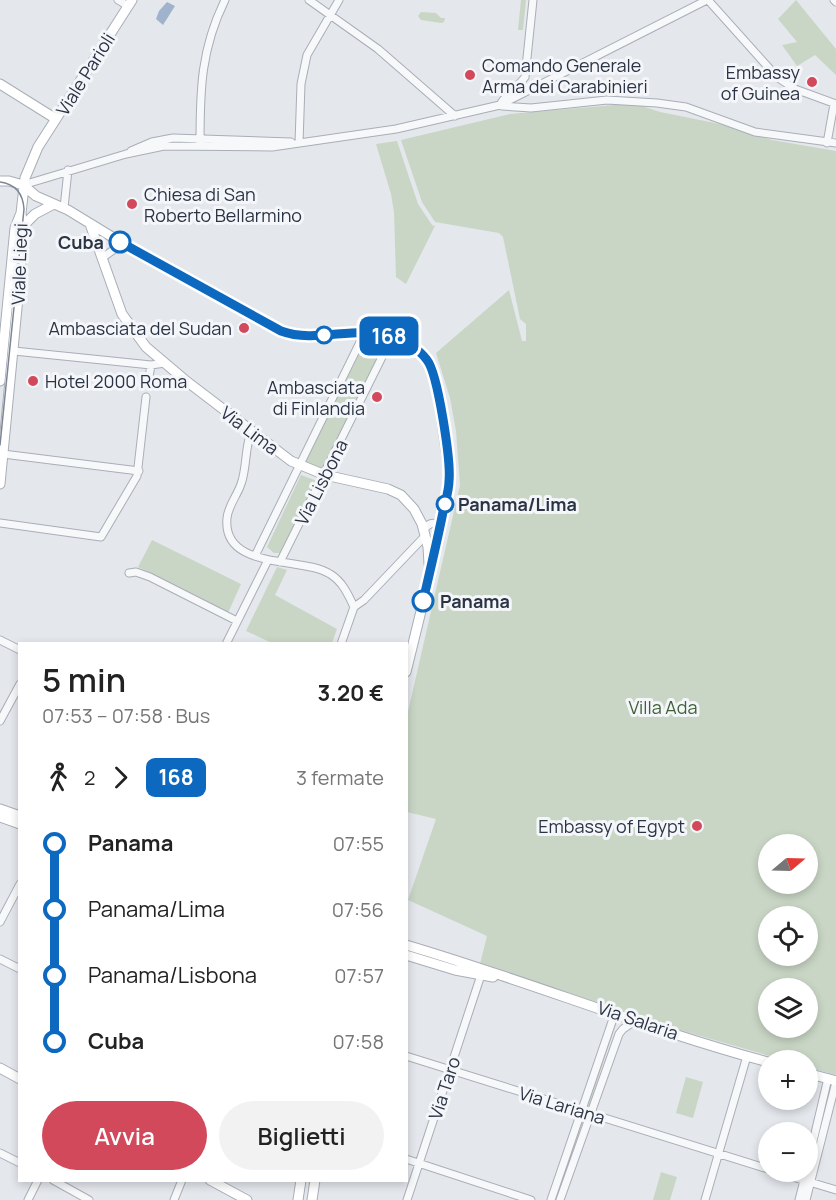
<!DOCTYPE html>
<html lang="it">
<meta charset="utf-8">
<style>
body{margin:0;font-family:Manrope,sans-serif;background:#f2f2f2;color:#222;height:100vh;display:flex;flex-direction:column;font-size:22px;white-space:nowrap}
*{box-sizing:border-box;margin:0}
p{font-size:20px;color:#767676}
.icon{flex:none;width:33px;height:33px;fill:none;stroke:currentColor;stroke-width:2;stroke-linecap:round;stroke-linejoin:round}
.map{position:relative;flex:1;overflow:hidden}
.sheet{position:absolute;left:18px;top:642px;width:390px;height:540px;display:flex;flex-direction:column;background:#fff;border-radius:0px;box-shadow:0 3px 9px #0003}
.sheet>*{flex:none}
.badge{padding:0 12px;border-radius:9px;font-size:21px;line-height:39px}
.needle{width:39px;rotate:71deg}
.controls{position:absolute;left:758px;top:834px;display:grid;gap:12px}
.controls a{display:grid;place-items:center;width:60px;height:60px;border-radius:50%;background:#fff;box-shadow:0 3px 9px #0003;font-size:30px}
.map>.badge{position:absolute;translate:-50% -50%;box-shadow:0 0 0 3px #fff}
.legs{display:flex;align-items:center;gap:9px;height:66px;padding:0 24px;font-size:20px}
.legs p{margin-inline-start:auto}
.headline{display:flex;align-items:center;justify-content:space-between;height:102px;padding:0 24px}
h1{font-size:33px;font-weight:600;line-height:45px}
.action{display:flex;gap:12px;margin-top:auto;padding:12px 24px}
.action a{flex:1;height:69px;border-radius:36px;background:#d1495b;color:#fff;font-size:24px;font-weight:600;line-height:69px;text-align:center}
.action a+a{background:#f2f2f2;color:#222}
ul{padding:0 24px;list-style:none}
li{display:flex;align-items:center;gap:21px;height:66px;font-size:22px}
li i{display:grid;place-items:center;width:9px;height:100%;margin:0 8px;background:currentColor}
li i::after{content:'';width:15px;height:15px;margin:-8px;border:4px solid;border-radius:50%;background:#fff}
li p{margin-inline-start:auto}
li:first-child i{background:linear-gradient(#0000 50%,currentColor 0)}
li:last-child i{background:linear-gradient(currentColor 50%,#0000 0)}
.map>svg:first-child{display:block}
.green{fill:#c9d6c5;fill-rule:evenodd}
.water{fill:#9fb4cc}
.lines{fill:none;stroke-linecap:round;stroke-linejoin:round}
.street-casing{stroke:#a9aeb7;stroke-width:9}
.secondary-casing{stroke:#a9aeb7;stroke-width:11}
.street{stroke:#f7f8fa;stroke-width:7}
.secondary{stroke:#fff;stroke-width:9}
.tram{stroke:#7d8696;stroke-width:1.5}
.line-1-casing{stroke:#fff;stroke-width:14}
.line-1{stroke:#0c69bf;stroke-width:9}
.poi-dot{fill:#d1495b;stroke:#f4f6f9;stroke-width:2}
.stop-1-dot{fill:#fff;stroke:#0c69bf;stroke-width:3}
.labels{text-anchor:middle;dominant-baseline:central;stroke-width:6;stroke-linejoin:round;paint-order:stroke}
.poi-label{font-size:18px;fill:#2b3445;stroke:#f4f6f9;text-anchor:end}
.street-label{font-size:18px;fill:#2b3445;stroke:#f4f6f9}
.stop-label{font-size:18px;font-weight:bold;fill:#2b3445;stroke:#f4f6f9;text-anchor:start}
.park-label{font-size:18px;fill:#3f6138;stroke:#f4f6f9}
</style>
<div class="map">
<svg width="836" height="1200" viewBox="0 0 836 1200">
<rect width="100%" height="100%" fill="#e4e7ec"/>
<path class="green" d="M 521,0 L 526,0 L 523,30 L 518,30 Z
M 796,0 L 836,49 L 836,75 L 815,55 L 797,66 L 782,45 L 797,42 L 778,19 Z
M 421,12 L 436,13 L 441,18 L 445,18 L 444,22 L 441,23 L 421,20 L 418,16 Z
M 625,104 L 639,105 L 660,112 L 725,125 L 772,140 L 836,151 L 836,1075 L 807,1067 L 807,1060 L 784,1060 L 652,1022 L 480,964 L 487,936 L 408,900 L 436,819 L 407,812 L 407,716 L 460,485 L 456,431 L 450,398 L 436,353 L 509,290 L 522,341 L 526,341 L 526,324 L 520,319 L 503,237 L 499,233 L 435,222 L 422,202 L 401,140 L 510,114 ZM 768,844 L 807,844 L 807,884 L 768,884 ZM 768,916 L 807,916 L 807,956 L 768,956 ZM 768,988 L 807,988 L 807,1028 L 768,1028 Z
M 397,141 L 418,204 L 432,225 L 435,226 L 406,284 L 396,277 L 394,212 L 391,194 L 376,144 Z
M 366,340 L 387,343 L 324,470 L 305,463 Z
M 301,475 L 317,481 L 281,553 L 274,553 L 267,547 Z
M 152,540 L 241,584 L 228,613 L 138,567 Z
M 277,567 L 287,570 L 275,595 L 337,629 L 332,643 L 272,643 L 246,631 Z
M 615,1019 L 617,1021 L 589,1106 L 586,1105 Z
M 686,1077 L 703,1082 L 693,1118 L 676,1113 Z
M 582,1115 L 585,1116 L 557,1200 L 553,1200 Z
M 661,1172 L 677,1177 L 670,1200 L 653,1200 Z"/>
<path class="water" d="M 167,2 L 175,6 L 163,25 L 156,19 L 159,11 Z"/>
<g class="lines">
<defs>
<path id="street" d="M 118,0 L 128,6
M 309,0 L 378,49 L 455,116
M 708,0 L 777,77 L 795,89 L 836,104
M 834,0 L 836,2
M 525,77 L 533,0
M 500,105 C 504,96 518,87 525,77
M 502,106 L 531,108 L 607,100 L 657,103 L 686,107 L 755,132 L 836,143
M 200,143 C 200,89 201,49 225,0
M 299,143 L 301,84 L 307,55 L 339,0
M 827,143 L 834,104
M 131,151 L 152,142 L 173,138 L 291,142
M 23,185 L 126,154 L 164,146 L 272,147 L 396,129 L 500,105 L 707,0
M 64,208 L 68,170
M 102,258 L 116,248 L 127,246
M 14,351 L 151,365 L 165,363
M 148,383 L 151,365
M 252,431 C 245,442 247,469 241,484 C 237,496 228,506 227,518 C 222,571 302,556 330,574 C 342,581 348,594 354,607
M 3,454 L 139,471
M 0,523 L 101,537 L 137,476 L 146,397
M 424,530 C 427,525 431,522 437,524 L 440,528
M 255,556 L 365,332
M 280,562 L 392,337
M 129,573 L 136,572 L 150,577 L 237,621
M 0,640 L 20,650
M 226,644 L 268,560
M 341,644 L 354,607 L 364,600 L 425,536
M 0,721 L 20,684
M 0,922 L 20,884
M 0,959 L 20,969
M 406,1056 L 768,1169
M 0,1153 L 20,1163
M 406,1159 L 531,1200
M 807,1167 L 828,1078
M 776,1172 L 836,1190
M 53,1180 L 89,1200
M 28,1200 L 38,1180
M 174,1200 L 182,1180
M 407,1200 L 481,975
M 551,1200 L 615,1013
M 560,1200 L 619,1034 L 623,1029 L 636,1020
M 705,1200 L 747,1056
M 799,1200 L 806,1172
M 806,1200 L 836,1082"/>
<path id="secondary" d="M 0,84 L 56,119
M 0,181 L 9,181 L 23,185 L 36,196 L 68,210 L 127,246 L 276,329 L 304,336 L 365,332 L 383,334 L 412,346 L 427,360 L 434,376 L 439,400 L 450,479 L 438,542 L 406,672
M 90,224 L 122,314 L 146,347 L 185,380 L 291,461 L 325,475 L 388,489 L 401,495 L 414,509 L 422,524 L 428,547 L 429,564
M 23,226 L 35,214 L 54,204
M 0,381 L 15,228 L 21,213
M 0,484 L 19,287 L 23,235 L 21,213 L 25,178 L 38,147 L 132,0
M 0,809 L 20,816
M 0,817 L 20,824
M 406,945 C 528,981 646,1029 768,1062
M 406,955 L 455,970 L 493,977
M 0,1068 L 20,1079
M 807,1073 L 836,1081
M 210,1180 L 247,1200
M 298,1200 L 301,1180
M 312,1200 L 315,1180"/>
</defs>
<use href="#street" class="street-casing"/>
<use href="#secondary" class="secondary-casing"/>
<use href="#street" class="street"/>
<use href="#secondary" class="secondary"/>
<path class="tram" d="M 0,182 C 15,184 23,194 24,209 L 0,445"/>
</g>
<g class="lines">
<defs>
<path id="line-1" d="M 120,242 L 281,331 C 316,344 354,325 389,336 C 404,340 418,348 427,360 C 438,374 451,461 449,481 C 449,491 445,502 443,512 C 437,542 430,571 423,601"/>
</defs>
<use href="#line-1" class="line-1-casing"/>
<use href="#line-1" class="line-1"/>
</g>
<g class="poi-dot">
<circle cx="470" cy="75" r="6"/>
<circle cx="812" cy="82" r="6"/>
<circle cx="132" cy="204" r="6"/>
<circle cx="244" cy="328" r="6"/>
<circle cx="33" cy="381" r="6"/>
<circle cx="377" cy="397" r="6"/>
<circle cx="697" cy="826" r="6"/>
</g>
<g class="stop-1-dot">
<circle cx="120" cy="242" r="10"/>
<circle cx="324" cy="335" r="8"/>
<circle cx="445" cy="504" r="8"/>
<circle cx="423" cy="601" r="10"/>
</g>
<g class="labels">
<g class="poi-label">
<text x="482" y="65" text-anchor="start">Comando Generale<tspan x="482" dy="21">Arma dei Carabinieri</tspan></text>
<text x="800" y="72">Embassy<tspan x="800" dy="21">of Guinea</tspan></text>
<text x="144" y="194" text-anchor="start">Chiesa di San<tspan x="144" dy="21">Roberto Bellarmino</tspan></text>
<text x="232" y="328">Ambasciata del Sudan</text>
<text x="45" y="381" text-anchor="start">Hotel 2000 Roma</text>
<text x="365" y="387">Ambasciata<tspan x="365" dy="21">di Finlandia</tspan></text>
<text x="685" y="826">Embassy of Egypt</text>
</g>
<g class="street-label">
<text transform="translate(85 74) rotate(-58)">Viale Parioli</text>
<text transform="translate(19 264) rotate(-88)">Viale Liegi</text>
<text transform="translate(250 430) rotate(37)">Via Lima</text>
<text transform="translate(321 482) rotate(-63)">Via Lisbona</text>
<text transform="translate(638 1020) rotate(19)">Via Salaria</text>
<text transform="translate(444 1088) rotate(-72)">Via Taro</text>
<text transform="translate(562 1105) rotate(17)">Via Lariana</text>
</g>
<g class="stop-label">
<text x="104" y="242" text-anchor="end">Cuba</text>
<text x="458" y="504">Panama/Lima</text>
<text x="440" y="601">Panama</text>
</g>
<g class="park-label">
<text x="663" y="707">Villa Ada</text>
</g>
</g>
</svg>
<div class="controls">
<a><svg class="needle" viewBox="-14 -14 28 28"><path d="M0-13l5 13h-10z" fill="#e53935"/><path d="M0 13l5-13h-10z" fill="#767676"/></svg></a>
<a><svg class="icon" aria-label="locate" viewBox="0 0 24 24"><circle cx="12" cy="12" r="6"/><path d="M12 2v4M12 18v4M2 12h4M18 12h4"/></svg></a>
<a><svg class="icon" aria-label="layers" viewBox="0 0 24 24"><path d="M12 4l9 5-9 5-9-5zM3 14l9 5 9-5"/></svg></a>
<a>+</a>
<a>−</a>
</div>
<b class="badge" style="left:389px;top:336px;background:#0c69bf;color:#fff">168</b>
<section class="sheet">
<div class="headline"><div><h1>5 min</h1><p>07:53 – 07:58 · Bus</p></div><b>3.20 €</b></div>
<div class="legs"><svg class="icon" aria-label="walk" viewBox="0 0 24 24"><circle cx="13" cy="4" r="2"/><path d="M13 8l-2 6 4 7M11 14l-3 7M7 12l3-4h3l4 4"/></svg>2<svg class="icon" aria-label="forward" viewBox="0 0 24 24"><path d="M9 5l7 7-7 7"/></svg><b class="badge" style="background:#0c69bf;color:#fff">168</b><p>3 fermate</p></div>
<ul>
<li><i style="color:#0c69bf"></i><b>Panama</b><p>07:55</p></li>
<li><i style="color:#0c69bf"></i><span>Panama/Lima</span><p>07:56</p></li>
<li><i style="color:#0c69bf"></i><span>Panama/Lisbona</span><p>07:57</p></li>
<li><i style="color:#0c69bf"></i><b>Cuba</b><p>07:58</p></li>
</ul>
<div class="action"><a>Avvia</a><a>Biglietti</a></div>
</section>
</div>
